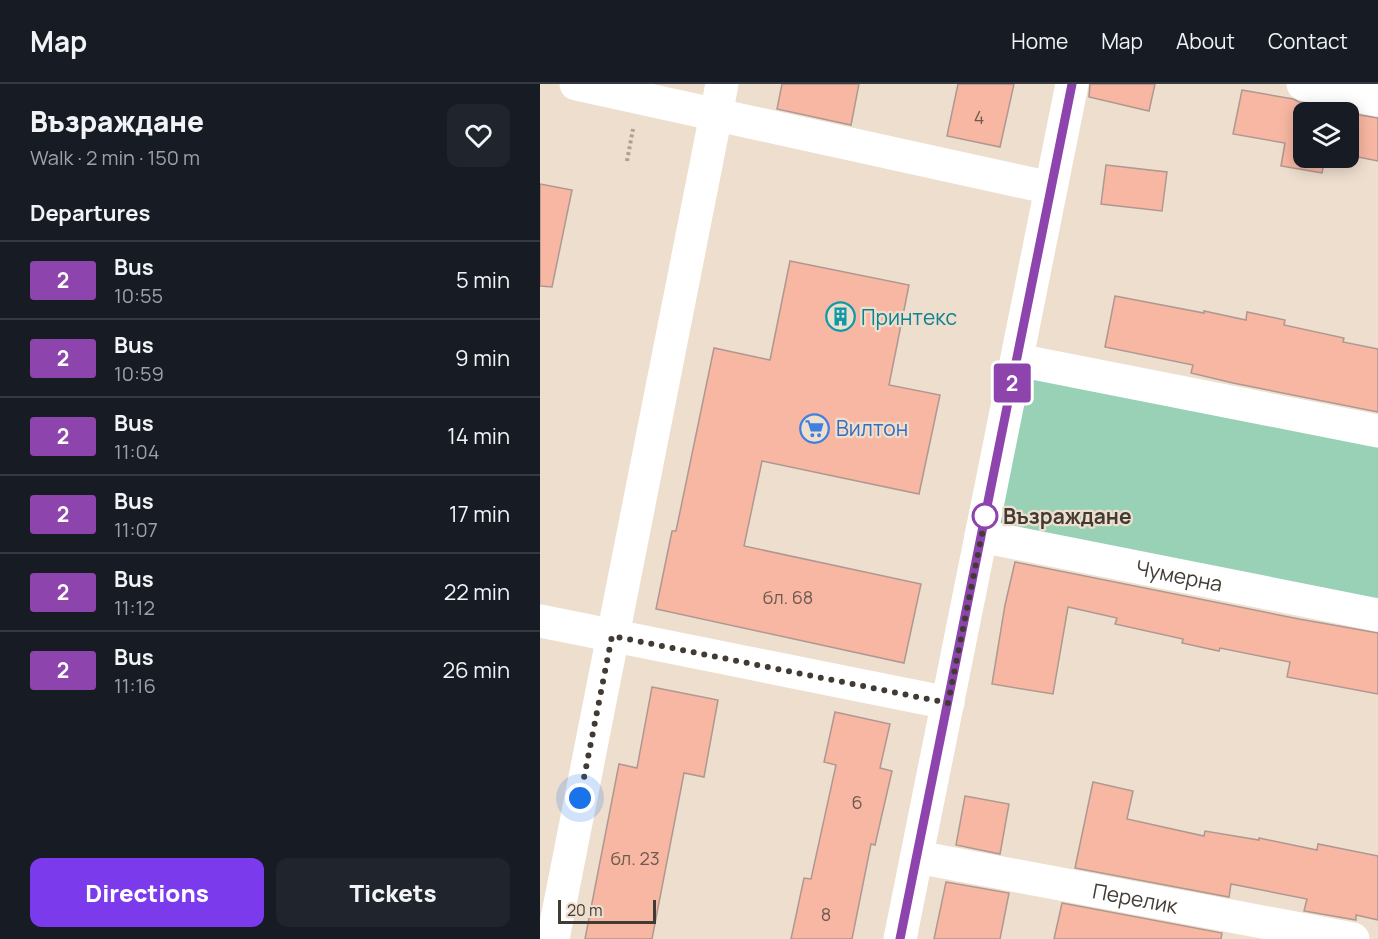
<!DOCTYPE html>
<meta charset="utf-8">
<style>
body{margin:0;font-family:Manrope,sans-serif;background:#20242c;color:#f1f3f6;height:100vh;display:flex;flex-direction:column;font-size:22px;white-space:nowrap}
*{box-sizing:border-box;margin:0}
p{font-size:20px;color:#9ea1a6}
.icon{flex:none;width:33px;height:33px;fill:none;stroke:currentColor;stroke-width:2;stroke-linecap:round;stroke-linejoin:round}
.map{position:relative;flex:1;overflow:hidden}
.panel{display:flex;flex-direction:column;background:#171b24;width:540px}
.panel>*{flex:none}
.badge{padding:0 12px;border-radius:4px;font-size:21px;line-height:39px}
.tools{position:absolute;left:753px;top:18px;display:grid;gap:12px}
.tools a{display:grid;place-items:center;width:66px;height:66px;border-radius:12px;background:#171b24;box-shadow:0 3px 15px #0003;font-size:30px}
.scale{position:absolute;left:18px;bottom:15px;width:98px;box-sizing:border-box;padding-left:6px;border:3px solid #413b34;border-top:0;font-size:16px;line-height:21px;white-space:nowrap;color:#413b34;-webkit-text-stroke:4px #eedece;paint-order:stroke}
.you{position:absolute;width:30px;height:30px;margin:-15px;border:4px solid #fff;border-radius:50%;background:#1a73e8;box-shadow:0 0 0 9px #1a73e833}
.map>.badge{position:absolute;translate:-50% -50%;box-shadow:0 0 0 3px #fff}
h2{padding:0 30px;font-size:22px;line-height:54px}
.round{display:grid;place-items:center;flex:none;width:63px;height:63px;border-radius:12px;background:#20242c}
.headline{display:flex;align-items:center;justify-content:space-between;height:102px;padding:0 30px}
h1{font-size:28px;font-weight:800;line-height:45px}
.action{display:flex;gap:12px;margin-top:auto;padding:12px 30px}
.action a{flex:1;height:69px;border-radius:12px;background:#7c3aed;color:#fff;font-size:24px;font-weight:800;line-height:69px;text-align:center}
.action a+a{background:#20242c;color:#f1f3f6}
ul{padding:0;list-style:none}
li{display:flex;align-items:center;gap:18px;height:78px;padding:0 30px;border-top:2px solid #363941}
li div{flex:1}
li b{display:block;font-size:22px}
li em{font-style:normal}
li .badge{min-width:66px;font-weight:700;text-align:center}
header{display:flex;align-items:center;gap:36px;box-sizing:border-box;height:84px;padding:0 30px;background:#171b24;border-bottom:2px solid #363941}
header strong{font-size:28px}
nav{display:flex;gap:33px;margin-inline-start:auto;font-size:21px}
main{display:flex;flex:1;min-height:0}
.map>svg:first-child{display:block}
.green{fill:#98d1b5}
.building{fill:#f8b7a2;stroke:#ae9891;stroke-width:1.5}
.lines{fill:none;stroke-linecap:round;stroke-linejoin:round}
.path{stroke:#ada194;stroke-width:4;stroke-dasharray:3 3;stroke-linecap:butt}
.minor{stroke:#fff;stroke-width:33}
.line-casing{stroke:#fff;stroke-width:14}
.line{stroke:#8e44ad;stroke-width:9}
.walk{stroke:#413b34;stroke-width:6;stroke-dasharray:0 10.8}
.stop-dot{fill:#fff;stroke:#8e44ad;stroke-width:3}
.labels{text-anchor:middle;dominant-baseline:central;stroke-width:4.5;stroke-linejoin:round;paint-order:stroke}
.number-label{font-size:18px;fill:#6f5a50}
.culture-label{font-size:21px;fill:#0d838f;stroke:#eedece;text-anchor:start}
.shop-label{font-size:21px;fill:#366cbe;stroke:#eedece;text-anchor:start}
.stop-label{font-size:21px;font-weight:bold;fill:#413b34;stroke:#eedece;text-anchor:start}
.street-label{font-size:21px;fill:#413b34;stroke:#eedece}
</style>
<header>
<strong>Map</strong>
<nav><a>Home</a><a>Map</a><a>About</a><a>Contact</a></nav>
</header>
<main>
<section class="panel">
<div class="headline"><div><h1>Възраждане</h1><p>Walk · 2 min · 150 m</p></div><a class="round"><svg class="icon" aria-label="heart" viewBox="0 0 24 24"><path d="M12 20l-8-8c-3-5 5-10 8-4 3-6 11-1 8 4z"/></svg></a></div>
<h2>Departures</h2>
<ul>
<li><span class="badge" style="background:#8e44ad;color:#fff">2</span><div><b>Bus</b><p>10:55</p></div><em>5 min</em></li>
<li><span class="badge" style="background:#8e44ad;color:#fff">2</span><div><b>Bus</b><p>10:59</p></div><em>9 min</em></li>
<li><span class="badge" style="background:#8e44ad;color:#fff">2</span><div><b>Bus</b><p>11:04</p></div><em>14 min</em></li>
<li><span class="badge" style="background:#8e44ad;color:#fff">2</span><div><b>Bus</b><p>11:07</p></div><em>17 min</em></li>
<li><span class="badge" style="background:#8e44ad;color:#fff">2</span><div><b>Bus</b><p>11:12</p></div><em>22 min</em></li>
<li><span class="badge" style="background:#8e44ad;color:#fff">2</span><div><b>Bus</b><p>11:16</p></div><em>26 min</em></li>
</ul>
<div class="action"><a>Directions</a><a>Tickets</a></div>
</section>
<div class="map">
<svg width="838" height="855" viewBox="0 0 838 855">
<rect width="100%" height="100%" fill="#eedece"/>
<path class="green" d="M 477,276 L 838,347 L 838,531 L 441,452 Z"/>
<path class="building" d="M 242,0 L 319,0 L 311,41 L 237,25 Z
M 418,0 L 474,0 L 460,63 L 407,52 Z
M 550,0 L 615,0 L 609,27 L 549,13 Z
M 702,6 L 753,15 L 759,18 L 807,28 L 764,28 L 764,74 L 785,74 L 782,89 L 741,82 L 745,59 L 693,50 Z
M 808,29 L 838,34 L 838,77 L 808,71 Z
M 566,81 L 627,88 L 622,127 L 561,120 Z
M 0,100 L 32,106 L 12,203 L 0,202 Z
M 250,177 L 369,201 L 349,301 L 400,311 L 379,410 L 222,377 L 204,462 L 381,500 L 364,579 L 116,525 L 132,447 L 136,447 L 174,264 L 230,276 Z
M 575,212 L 664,229 L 664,227 L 706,236 L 707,228 L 745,236 L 744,241 L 804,254 L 803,258 L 838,265 L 838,328 L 693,299 L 651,289 L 653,281 L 565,263 Z
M 475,478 L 759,535 L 838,549 L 838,610 L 747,593 L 750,578 L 680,564 L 679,567 L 642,559 L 643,555 L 575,540 L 577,534 L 528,523 L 513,610 L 452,600 L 465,521 Z
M 112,603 L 178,616 L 164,693 L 144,689 L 112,855 L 45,855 L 79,680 L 97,684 Z
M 295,628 L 350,640 L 340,684 L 352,687 L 335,761 L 331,760 L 312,855 L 251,855 L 264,794 L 271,795 L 296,681 L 284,678 Z
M 553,698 L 593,707 L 587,735 L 664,752 L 665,747 L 719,756 L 719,754 L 777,766 L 778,760 L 838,772 L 838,836 L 816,831 L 816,836 L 764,827 L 767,815 L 691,800 L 689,813 L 535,784 Z
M 425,712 L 469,720 L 460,770 L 416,761 Z
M 406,798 L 469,809 L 460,855 L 394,855 Z
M 522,819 L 682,849 L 681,855 L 514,855 Z"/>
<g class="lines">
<path class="path" d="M 87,77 L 93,45"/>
<g class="minor">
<path d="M 36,0 L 511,104"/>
<path d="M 763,0 L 838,16"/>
<path d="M 477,276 L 838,347"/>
<path id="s1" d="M 441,452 L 838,531"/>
<path d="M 0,537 L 408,619"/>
<path id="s2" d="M 377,773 L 813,855"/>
<path d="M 13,855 L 182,0"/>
<path d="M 360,855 L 532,0"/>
</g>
</g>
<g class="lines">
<defs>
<path id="line" d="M 360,855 L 532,0"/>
</defs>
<use href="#line" class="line-casing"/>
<use href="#line" class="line"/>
<path class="walk" d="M 40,714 L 72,552 L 408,619 L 446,430 L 445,432"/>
</g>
<defs>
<symbol id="building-ring" viewBox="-11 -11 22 22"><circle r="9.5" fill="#eedece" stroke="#0f9aa8" stroke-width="1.5"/><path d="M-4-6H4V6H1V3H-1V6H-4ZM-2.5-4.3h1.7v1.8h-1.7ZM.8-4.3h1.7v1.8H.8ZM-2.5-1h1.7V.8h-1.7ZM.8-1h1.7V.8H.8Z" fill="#0f9aa8"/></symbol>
<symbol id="supermarket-ring" viewBox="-11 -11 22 22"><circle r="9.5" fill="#eedece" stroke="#3f7fe0" stroke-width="1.5"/><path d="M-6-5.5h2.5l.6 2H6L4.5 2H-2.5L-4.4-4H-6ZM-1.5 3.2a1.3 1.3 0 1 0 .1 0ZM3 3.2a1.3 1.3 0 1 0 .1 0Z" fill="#3f7fe0"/></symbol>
</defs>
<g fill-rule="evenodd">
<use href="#building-ring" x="284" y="216" width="33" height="33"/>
<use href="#supermarket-ring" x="258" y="328" width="33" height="33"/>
</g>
<circle class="stop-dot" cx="445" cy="432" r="12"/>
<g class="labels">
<g class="number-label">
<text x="439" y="33">4</text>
<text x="248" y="513">бл. 68</text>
<text x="317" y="718">6</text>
<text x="95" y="774">бл. 23</text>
<text x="286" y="830">8</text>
</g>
<g class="culture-label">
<text x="321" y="233">Принтекс</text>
</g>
<g class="shop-label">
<text x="296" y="344">Вилтон</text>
</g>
<g class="stop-label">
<text x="463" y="432">Възраждане</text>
</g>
<g class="street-label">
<text stroke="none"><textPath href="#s1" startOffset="202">Чумерна</textPath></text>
<text stroke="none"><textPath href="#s2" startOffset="222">Перелик</textPath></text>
</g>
</g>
</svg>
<div class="tools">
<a><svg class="icon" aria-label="layers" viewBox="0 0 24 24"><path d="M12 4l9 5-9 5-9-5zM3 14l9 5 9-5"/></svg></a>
</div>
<div class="scale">20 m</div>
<div class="you" style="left:40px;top:714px"></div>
<b class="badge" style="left:472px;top:299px;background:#8e44ad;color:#fff">2</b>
</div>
</main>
